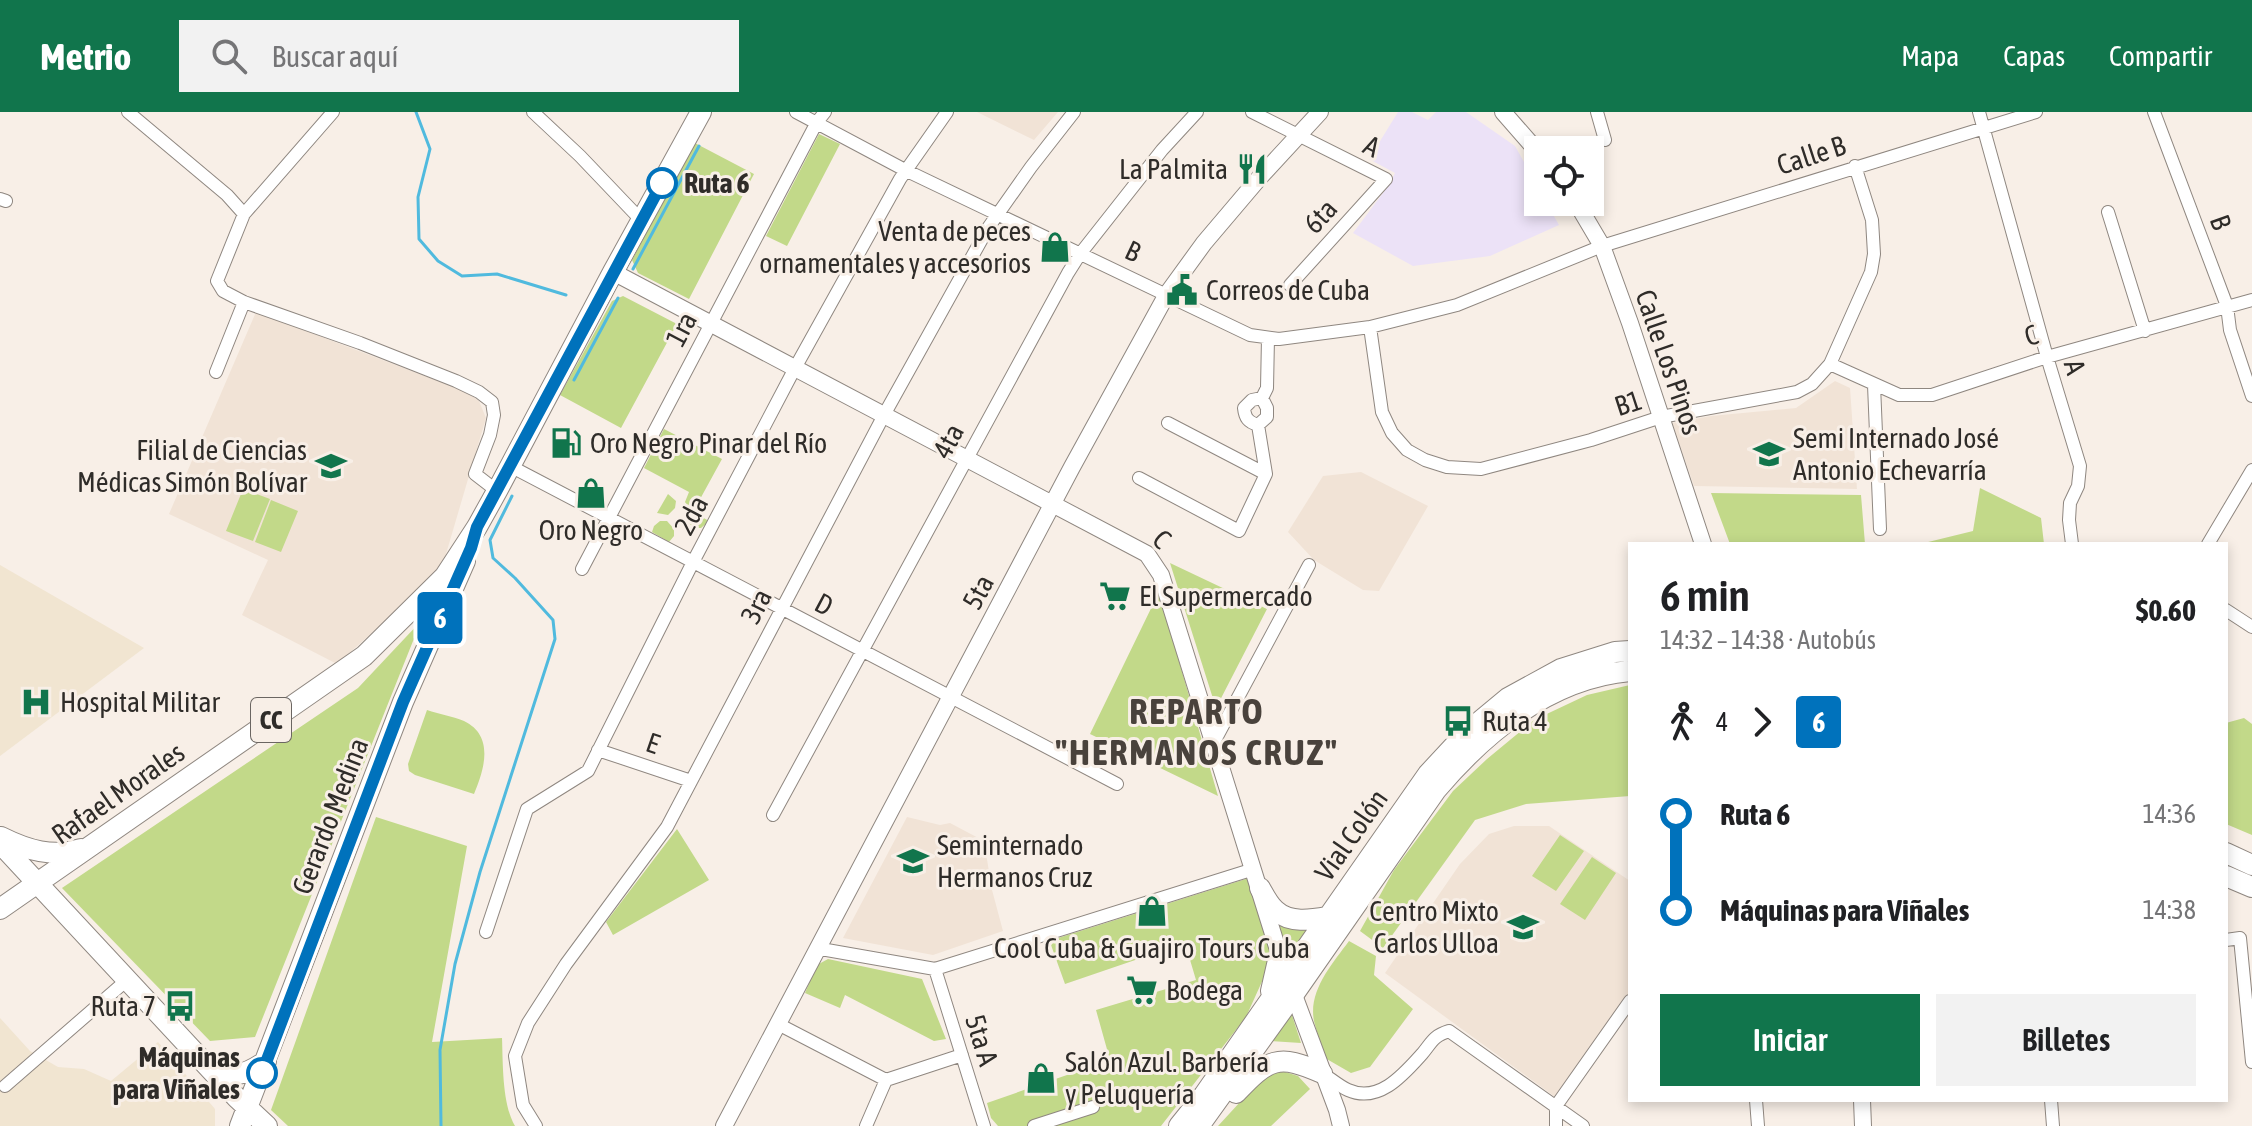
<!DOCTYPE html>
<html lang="es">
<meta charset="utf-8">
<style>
body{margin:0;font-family:"Asap Condensed",sans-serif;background:#f2f2f2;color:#202124;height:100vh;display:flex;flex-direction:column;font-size:30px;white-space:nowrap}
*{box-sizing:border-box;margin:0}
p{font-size:26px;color:#757577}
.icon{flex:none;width:44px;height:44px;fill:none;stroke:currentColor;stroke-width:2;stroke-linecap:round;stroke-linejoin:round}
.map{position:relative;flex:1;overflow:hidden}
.side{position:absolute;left:1628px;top:430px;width:600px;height:560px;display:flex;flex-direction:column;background:#fff;border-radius:0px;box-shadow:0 4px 12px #0003}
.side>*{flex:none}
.badge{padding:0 16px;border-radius:6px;font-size:28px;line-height:52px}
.fabs{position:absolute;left:1524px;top:24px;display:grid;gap:16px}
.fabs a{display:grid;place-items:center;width:80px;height:80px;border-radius:0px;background:#fff;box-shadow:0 4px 12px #0003;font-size:40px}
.map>.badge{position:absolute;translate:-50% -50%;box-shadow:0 0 0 4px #fff}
.legs{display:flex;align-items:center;gap:12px;height:88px;padding:0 32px;font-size:26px}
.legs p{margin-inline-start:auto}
.summary{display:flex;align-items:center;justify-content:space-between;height:136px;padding:0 32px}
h1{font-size:44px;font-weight:600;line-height:60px}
.cta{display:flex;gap:16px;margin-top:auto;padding:16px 32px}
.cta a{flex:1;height:92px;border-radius:0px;background:#11754c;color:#fff;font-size:32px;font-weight:600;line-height:92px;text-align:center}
.cta a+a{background:#f2f2f2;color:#202124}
ul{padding:0 32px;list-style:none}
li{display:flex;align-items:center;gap:28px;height:96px;font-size:30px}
li i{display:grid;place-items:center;width:12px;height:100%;margin:0 10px;background:currentColor}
li i::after{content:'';width:20px;height:20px;margin:-10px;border:6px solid;border-radius:50%;background:#fff}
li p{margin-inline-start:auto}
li:first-child i{background:linear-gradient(#0000 50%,currentColor 0)}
li:last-child i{background:linear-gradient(currentColor 50%,#0000 0)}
header{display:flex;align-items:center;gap:48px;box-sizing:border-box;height:112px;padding:0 40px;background:#11754c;color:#fff}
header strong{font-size:38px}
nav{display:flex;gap:44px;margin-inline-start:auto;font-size:28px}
.search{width:560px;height:72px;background:#f2f2f2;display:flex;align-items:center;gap:20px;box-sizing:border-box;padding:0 28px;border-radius:0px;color:#757577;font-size:30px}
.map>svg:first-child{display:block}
.commercial{fill:#ece2f7}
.built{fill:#f1e3d6}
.medical{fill:#f1e5d1}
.green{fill:#c2d989}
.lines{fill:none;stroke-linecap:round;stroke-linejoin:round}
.stream{stroke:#50bade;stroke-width:3}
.minor-casing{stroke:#8f8780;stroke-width:14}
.tertiary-casing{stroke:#8f8780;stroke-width:18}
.primary-casing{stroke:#8f8780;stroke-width:22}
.minor{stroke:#fff;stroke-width:12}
.tertiary{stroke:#fff;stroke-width:16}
.primary{stroke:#fff;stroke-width:20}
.line-1-casing{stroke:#fff;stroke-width:18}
.line-1{stroke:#0072bc;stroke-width:12}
.stop-1-dot{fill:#fff;stroke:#0072bc;stroke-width:4}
.labels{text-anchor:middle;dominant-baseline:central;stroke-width:6;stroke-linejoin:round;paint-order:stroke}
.shield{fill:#f8efe7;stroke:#6b6662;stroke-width:2}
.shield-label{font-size:26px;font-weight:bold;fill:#2f2c29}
.street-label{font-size:28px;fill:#2f2c29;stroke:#f8efe7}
.poi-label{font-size:28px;fill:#2f2c29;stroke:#f8efe7;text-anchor:start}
.stop-label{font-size:28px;font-weight:bold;fill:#2f2c29;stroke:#f8efe7;text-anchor:start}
.district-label{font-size:36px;font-weight:bold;letter-spacing:2px;fill:#49423c;stroke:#f8efe7}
</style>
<header>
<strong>Metrio</strong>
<div class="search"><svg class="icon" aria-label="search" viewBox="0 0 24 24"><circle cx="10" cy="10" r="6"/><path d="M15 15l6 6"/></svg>Buscar aquí</div>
<nav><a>Mapa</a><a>Capas</a><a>Compartir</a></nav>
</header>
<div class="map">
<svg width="2252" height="1014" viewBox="0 0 2252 1014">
<rect width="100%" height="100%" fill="#f8efe7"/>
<path class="commercial" d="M 1398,0 L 1412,0 L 1428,8 L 1436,0 L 1466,0 L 1515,34 L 1538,75 L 1538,90 L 1546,90 L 1559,113 L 1490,144 L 1413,154 L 1353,121 L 1389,73 L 1395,61 L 1369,47 Z"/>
<path class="built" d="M 977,0 L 1058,0 L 1034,28 Z
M 256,200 L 467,280 L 479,289 L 486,306 L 441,459 L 337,552 L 242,503 L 268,448 L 169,402 Z
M 1835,269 L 1850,276 L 1857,377 L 1694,374 L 1672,311 L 1711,304 L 1796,296 Z
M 1361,360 L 1428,394 L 1379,479 L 1363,478 L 1314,448 L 1288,420 L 1323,364 Z
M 907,705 L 940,713 L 950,711 L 984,729 L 992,778 L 1003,819 L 933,843 L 843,826 Z
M 1514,714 L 1549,714 L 1630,769 L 1630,889 L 1562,990 L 1385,861 L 1460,752 L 1489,722 Z"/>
<path class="medical" d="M 0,453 L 144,536 L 0,644 Z
M 0,906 L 30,939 L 58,955 L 84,957 L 111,969 L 158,930 L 215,997 L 215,1014 L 0,1014 Z"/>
<path class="green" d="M 819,22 L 840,32 L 787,134 L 766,124 Z
M 693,30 L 754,62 L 689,187 L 638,161 L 632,148 Z
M 623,184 L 677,212 L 621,316 L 560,283 L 612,189 Z
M 664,317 L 722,347 L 693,400 L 709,409 L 701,416 L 694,416 L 687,409 L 690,398 L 685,390 L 689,380 L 644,356 Z
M 1980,376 L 2041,406 L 2044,432 L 1920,432 L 1973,419 Z
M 243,377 L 270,387 L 253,429 L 226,419 Z
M 1711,381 L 1861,383 L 1865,432 L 1730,432 Z
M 668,382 L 676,389 L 675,396 L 668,403 L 657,401 Z
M 271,388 L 298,399 L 281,440 L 255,430 Z
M 660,409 L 667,409 L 674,417 L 674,424 L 669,430 L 652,420 L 654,414 Z
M 1170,451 L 1267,497 L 1216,596 Z
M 1159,480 L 1218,684 L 1090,622 Z
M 421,509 L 255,925 L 210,929 L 62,776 L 358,576 Z
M 1630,573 L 1630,684 L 1526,692 L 1475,708 L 1383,836 L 1360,819 L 1394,758 L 1453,679 L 1487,647 L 1534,608 L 1587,583 Z
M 427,598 C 439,602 452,604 464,609 C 495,624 484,658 474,682 L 415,663 L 409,659 L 408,652 Z
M 2244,606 L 2252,612 L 2252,723 L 2226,712 L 2226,611 Z
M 376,705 L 467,734 L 432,930 L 502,926 C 503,951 502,992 515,1014 L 288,1014 L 271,998 Z
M 677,717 L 709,768 L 613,823 L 606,810 Z
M 1560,723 L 1584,739 L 1556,779 L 1532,764 Z
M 1592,745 L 1616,761 L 1585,808 L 1560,792 Z
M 1249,766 L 1269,836 L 1269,854 L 1246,905 L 1161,1014 L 998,1014 L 991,1006 L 987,991 L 1110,948 L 1096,898 L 1196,868 L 1185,831 L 1065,872 L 1051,833 L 1058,826 Z
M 1273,806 L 1309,814 L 1287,848 Z
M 1349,829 L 1376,844 L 1374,863 L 1413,897 L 1370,955 L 1351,961 L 1325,946 C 1322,934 1317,922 1314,909 C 1308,879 1332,852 1349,829 Z
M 828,847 L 922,867 L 946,927 L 934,929 L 845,883 L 840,896 L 805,881 L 817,853 Z
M 1290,897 L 1301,931 L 1270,929 Z
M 1279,958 L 1298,964 L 1310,977 L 1271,1014 L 1218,1014 L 1264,964 Z"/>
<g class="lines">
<path class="stream" d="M 416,0 L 430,37 L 418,85 L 419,127 L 438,149 L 462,164 L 497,162 L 566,183
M 633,157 L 699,34
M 574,268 L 618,186
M 441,1014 L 440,938 L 455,852 L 480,760 L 555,527 L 553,508 L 515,466 L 493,446 L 490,428 L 512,384"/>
<defs>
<path id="minor" d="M 128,0 L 227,83 L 244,102
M 333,0 L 244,102 L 217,169 L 223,179 L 244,190 L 360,231 L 456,269 L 479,280 L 492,290 L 494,303 L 490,323 L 475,362 L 497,379
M 533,0 L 580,44 L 642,109
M 796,0 L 905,58 L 1250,223 L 1279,227 L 1370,215 L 1457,193 L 1602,134 L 2036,0
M 1252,0 L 1386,67 L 1290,173
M 1597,0 L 1605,28
M 1979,0 L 2047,245 L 2080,354 L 2078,374 L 2070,391 L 2069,408 L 2072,432
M 2154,0 L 2227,194 L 2230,218 L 2252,284
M 0,87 L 6,89
M 2108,100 L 2145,219
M 1370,215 L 1382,300 L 1392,321 L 1407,338 L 1425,348 L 1447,355 L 1481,357 L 1591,328 L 1661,305 L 1797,280 L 1812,272 L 1830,252 L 1871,160 L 1874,142 L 1872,108 L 1855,54
M 1830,252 L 1899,283 L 1932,283 L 2047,245 L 2252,188
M 216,260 L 244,190
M 1874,273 L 1880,417
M 1168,311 L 1266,362
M 1258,313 C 1248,310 1245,306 1244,296 L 1252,288 L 1262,286
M 510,354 L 1117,672
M 1139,366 L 1239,419 L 1266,362 L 1258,313 L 1267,305 L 1267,296 L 1262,286 L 1267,276 L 1268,226
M 2208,432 L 2252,358
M 582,457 L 817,10 L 825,0
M 2226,498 L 2252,515
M 1213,632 L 1309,453
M 598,638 L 691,669
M 773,703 L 1068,161 L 1080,142 L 1162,38 L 1197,0
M 486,820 L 527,697 L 588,659 L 693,450 L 795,256 L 900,67 L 947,0
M 2226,828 L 2240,826 L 2252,950
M 815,843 L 821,837 L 935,857 L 1254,757
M 935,857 L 984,1014
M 778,912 L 886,968 L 962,943
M 1322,961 C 1330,966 1339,974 1348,978 C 1379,992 1404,962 1422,942 C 1432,930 1433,924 1449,919 L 1583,1014
M 5,974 L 127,868
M 1756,988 L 1758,1014
M 2051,988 L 2053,1014
M 536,1014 L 523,993 L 515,944 L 528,911 L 566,852 L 667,715 L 884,303 L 988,116 L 1031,55 L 1074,0
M 866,1014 L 886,968
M 1034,1014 L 1093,995
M 1556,1014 L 1556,994 L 1630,889"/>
<path id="tertiary" d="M 1503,0 L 1538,40
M 1576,90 L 1602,134 L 1630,211 L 1703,432
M 613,160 L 1147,442 L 1161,463 L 1283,854
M 1291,875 L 1337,998 L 1341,1014
M 1862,988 L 1863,1014
M 724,1014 L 1072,355 L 1167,182 L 1204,131 L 1260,65 L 1320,0"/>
<path id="primary" d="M 1,725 C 27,738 53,746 81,737
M 0,731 L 237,986 L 267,1014
M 2226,741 L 2252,753
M 2226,764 L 2252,775
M 1260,776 C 1264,783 1269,793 1275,798 C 1291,813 1315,807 1333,804
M 0,797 L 364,544 L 445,464 L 477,415 L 497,379 L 613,160 L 701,0
M 1271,879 L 1279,844
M 207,951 C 236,964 239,967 266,949
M 1236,981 C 1268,947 1278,941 1322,961
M 240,1014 L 403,590 L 465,449
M 1179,1014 L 1204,983 L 1266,894 L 1428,662 L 1467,620 L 1508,586 L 1561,557 L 1615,540 L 1630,539
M 1199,1014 L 1296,879 L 1436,678 C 1486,619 1551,566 1630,559"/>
</defs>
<use href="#minor" class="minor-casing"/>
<use href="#tertiary" class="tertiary-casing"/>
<use href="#primary" class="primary-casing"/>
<use href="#minor" class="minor"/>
<use href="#tertiary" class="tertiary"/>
<use href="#primary" class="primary"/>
</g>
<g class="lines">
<defs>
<path id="line-1" d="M 262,961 L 403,590 L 471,436 L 477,415 L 662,71"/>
</defs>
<use href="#line-1" class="line-1-casing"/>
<use href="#line-1" class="line-1"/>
</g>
<defs>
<symbol id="restaurant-bare" viewBox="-9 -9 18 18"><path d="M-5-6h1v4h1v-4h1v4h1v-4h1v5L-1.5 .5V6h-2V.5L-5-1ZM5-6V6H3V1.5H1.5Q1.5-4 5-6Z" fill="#11754c" stroke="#f8efe7" stroke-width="2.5" paint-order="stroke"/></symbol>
<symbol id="shop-bare" viewBox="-9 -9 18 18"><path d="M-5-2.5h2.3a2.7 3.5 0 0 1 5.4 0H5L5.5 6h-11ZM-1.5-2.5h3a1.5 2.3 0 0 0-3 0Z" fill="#11754c" stroke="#f8efe7" stroke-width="2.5" paint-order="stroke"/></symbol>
<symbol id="civic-bare" viewBox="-9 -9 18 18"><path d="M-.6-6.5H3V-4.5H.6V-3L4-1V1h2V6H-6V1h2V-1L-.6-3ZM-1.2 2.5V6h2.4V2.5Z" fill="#11754c" stroke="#f8efe7" stroke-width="2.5" paint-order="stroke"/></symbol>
<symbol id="fuel-bare" viewBox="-9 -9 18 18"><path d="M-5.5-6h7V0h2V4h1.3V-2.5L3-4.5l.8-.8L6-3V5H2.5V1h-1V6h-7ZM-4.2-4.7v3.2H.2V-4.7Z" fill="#11754c" stroke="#f8efe7" stroke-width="2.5" paint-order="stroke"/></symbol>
<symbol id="school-bare" viewBox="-9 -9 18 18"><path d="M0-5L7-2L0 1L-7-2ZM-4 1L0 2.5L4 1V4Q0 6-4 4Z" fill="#11754c" stroke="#f8efe7" stroke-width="2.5" paint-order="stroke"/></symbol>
<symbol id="university-bare" viewBox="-9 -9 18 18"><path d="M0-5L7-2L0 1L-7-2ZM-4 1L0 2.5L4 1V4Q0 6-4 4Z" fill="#11754c" stroke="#f8efe7" stroke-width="2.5" paint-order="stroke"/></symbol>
<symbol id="supermarket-bare" viewBox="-9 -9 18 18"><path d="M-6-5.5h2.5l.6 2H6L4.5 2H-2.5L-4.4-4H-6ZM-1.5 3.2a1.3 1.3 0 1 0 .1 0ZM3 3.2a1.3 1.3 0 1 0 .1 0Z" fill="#11754c" stroke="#f8efe7" stroke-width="2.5" paint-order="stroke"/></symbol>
<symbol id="hospital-bare" viewBox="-9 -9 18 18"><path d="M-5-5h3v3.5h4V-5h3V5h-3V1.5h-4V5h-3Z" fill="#11754c" stroke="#f8efe7" stroke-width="2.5" paint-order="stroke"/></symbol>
<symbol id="bus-bare" viewBox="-9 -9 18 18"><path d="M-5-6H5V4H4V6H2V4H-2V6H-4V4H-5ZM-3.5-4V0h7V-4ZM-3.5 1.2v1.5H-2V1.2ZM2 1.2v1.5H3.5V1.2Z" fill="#11754c" stroke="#f8efe7" stroke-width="2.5" paint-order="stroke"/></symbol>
</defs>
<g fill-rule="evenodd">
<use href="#restaurant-bare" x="1230" y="35" width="44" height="44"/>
<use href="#shop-bare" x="1033" y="113" width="44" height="44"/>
<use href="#civic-bare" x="1160" y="156" width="44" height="44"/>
<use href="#fuel-bare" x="544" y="309" width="44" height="44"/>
<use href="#school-bare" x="1747" y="320" width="44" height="44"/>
<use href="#university-bare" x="309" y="332" width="44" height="44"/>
<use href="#shop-bare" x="569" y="359" width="44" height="44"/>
<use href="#supermarket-bare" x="1093" y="462" width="44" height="44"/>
<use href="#hospital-bare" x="14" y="568" width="44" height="44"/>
<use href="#bus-bare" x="1436" y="587" width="44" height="44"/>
<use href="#school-bare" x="891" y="727" width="44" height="44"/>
<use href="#shop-bare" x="1130" y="777" width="44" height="44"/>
<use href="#school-bare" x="1501" y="793" width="44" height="44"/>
<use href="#supermarket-bare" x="1120" y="856" width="44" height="44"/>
<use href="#bus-bare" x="158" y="872" width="44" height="44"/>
<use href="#shop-bare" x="1019" y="944" width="44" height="44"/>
</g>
<g class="stop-1-dot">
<circle cx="662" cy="71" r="14"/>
<circle cx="262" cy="961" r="14"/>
</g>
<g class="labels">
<rect class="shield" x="251" y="586" width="40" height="44" rx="6"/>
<g class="shield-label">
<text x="271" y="608">CC</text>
</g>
<g class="street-label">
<text transform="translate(1372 34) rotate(27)">A</text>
<text transform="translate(1811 43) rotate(-18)">Calle B</text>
<text transform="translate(1320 104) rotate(-48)">6ta</text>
<text transform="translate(2221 110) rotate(70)">B</text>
<text transform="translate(1133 139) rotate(25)">B</text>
<text transform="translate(681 217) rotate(-62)">1ra</text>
<text transform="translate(2031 223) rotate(-17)">C</text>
<text transform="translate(1669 250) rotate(71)">Calle Los Pinos</text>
<text transform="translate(2075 255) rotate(73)">A</text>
<text transform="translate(1628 291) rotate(-18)">B1</text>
<text transform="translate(948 329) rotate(-62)">4ta</text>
<text transform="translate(691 403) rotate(-62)">2da</text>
<text transform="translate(1162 427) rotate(44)">C</text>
<text transform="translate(978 480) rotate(-62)">5ta</text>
<text transform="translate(824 492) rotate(28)">D</text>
<text transform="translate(756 494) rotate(-63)">3ra</text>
<text transform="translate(653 631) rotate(19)">E</text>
<text transform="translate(118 681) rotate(-35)">Rafael Morales</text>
<text transform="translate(330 704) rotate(-69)">Gerardo Medina</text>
<text transform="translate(1351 723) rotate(-55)">Vial Colón</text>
<text transform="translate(982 928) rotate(73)">5ta A</text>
</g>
<g class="poi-label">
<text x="1228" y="57" text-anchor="end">La Palmita</text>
<text x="1031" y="119" text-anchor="end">Venta de peces<tspan x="1031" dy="32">ornamentales y accesorios</tspan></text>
<text x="1206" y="178">Correos de Cuba</text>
<text x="1793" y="326">Semi Internado José<tspan x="1793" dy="32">Antonio Echevarría</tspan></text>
<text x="590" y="331">Oro Negro Pinar del Río</text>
<text x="307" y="338" text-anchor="end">Filial de Ciencias<tspan x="307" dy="32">Médicas Simón Bolívar</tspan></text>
<text x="591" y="418" text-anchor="middle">Oro Negro</text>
<text x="1139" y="484">El Supermercado</text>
<text x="60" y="590">Hospital Militar</text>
<text x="1482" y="609">Ruta 4</text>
<text x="937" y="733">Seminternado<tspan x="937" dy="32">Hermanos Cruz</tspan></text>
<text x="1499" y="799" text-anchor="end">Centro Mixto<tspan x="1499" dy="32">Carlos Ulloa</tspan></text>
<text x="1152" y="836" text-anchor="middle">Cool Cuba &amp; Guajiro Tours Cuba</text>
<text x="1166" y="878">Bodega</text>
<text x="156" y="894" text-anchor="end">Ruta 7</text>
<text x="1065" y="950">Salón Azul. Barbería<tspan x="1065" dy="32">y Peluquería</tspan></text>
</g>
<g class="stop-label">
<text x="684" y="71">Ruta 6</text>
<text x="240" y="945" text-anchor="end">Máquinas<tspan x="240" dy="32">para Viñales</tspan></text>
</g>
<g class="district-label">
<text x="1197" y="599">REPARTO<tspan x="1197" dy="41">"HERMANOS CRUZ"</tspan></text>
</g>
</g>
</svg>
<div class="fabs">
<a><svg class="icon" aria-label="locate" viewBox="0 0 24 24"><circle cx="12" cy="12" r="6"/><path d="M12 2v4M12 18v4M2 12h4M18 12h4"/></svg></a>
</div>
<b class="badge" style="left:440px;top:506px;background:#0072bc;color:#fff">6</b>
<section class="side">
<div class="summary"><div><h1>6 min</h1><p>14:32 – 14:38 · Autobús</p></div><b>$0.60</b></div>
<div class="legs"><svg class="icon" aria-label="walk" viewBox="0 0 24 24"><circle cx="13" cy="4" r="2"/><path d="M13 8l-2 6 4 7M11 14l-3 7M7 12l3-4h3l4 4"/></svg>4<svg class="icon" aria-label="forward" viewBox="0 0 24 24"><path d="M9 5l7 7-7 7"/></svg><b class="badge" style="background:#0072bc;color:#fff">6</b></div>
<ul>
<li><i style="color:#0072bc"></i><b>Ruta 6</b><p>14:36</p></li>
<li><i style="color:#0072bc"></i><b>Máquinas para Viñales</b><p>14:38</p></li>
</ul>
<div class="cta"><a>Iniciar</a><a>Billetes</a></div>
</section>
</div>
